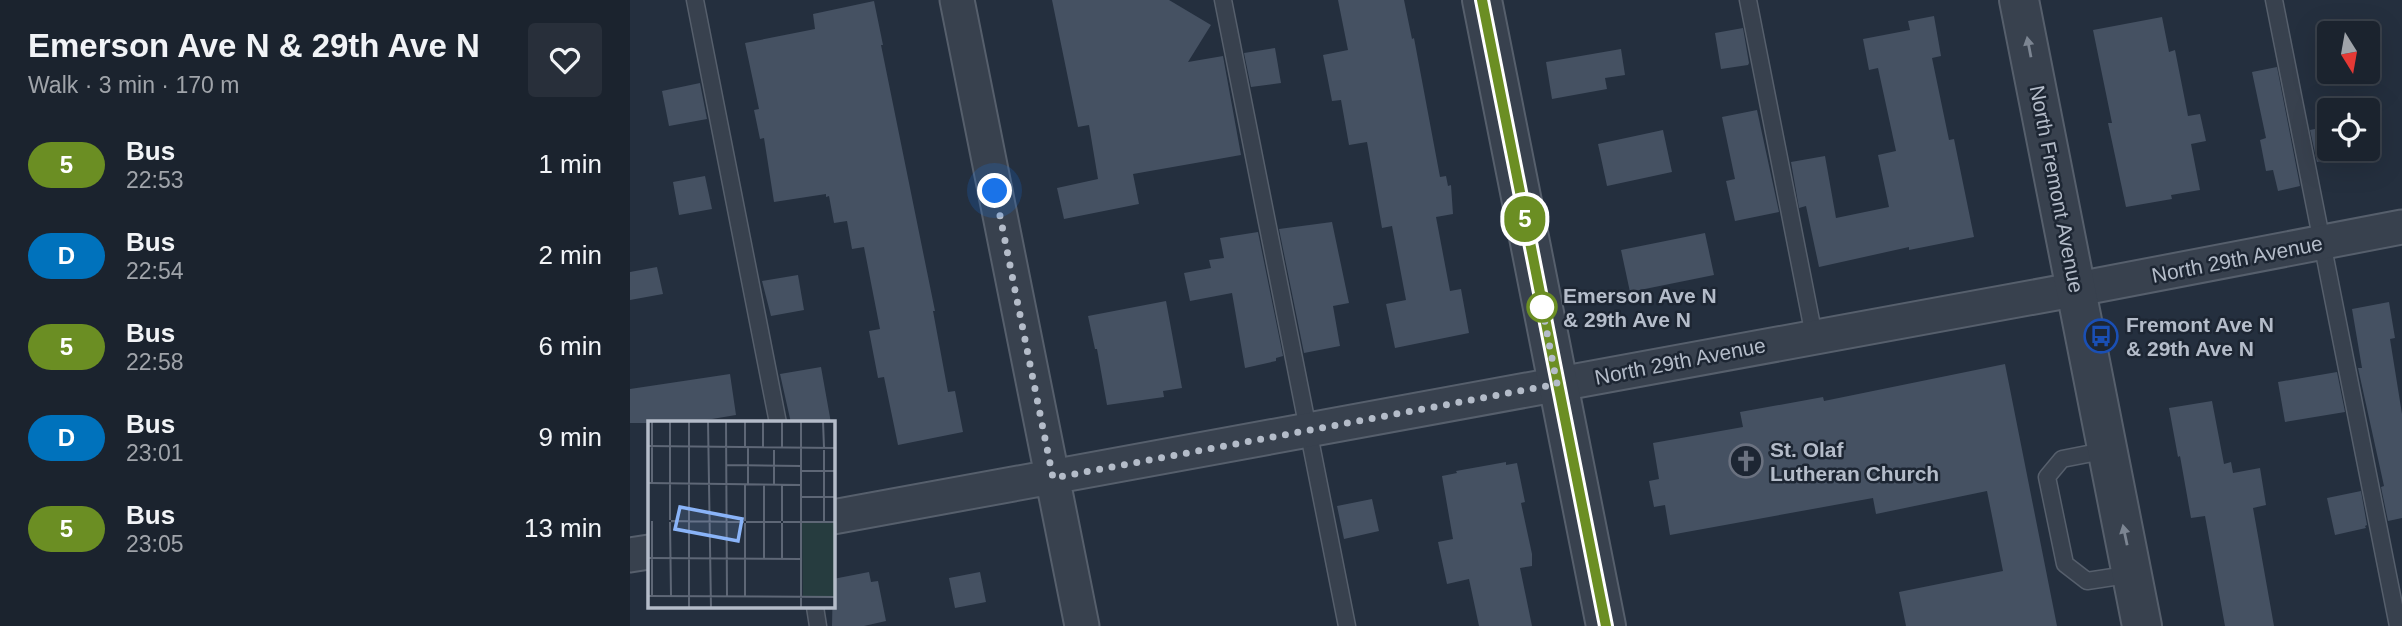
<!DOCTYPE html>
<meta charset="utf-8">
<style>
body{margin:0;font-family:Arial,sans-serif;background:#282f3a;color:#f1f3f6;height:100vh;display:flex;flex-direction:column;font-size:26px;white-space:nowrap}
*{box-sizing:border-box;margin:0}
p{font-size:23px;color:#a0a4aa}
.icon{flex:none;width:38px;height:38px;fill:none;stroke:currentColor;stroke-width:2;stroke-linecap:round;stroke-linejoin:round}
.map{position:relative;flex:1;overflow:hidden}
.panel{display:flex;flex-direction:column;background:#1b232e;width:630px}
.panel>*{flex:none}
.badge{padding:0 14px;border-radius:23px;font-size:24px;line-height:46px}
.needle{width:46px;rotate:169deg}
.tools{position:absolute;left:1687px;top:21px;display:grid;gap:14px}
.tools a{display:grid;place-items:center;width:63px;height:63px;border-radius:7px;background:#1b232e;box-shadow:0 7px 28px #0002,0 0 0 2px #39404a;font-size:35px}
.you{position:absolute;width:35px;height:35px;margin:-18px;border:5px solid #fff;border-radius:50%;background:#1a73e8;box-shadow:0 0 0 10px #1a73e833}
.map>.badge{position:absolute;translate:-50% -50%;box-shadow:0 0 0 4px #fff}
.round{display:grid;place-items:center;flex:none;width:74px;height:74px;border-radius:7px;background:#282f3a}
.headline{display:flex;align-items:center;justify-content:space-between;height:119px;padding:0 28px}
h1{font-size:33px;font-weight:800;line-height:52px}
ul{padding:0;list-style:none}
li{display:flex;align-items:center;gap:21px;height:91px;padding:0 28px}
li div{flex:1}
li b{display:block;font-size:26px}
li em{font-style:normal}
li .badge{min-width:77px;font-weight:700;text-align:center}
main{display:flex;flex:1;min-height:0}
.map>svg:first-child{display:block}
.building{fill:#455162}
.lines{fill:none;stroke-linecap:round;stroke-linejoin:round}
.service-casing{stroke:#565f6c;stroke-width:19}
.minor-casing{stroke:#565f6c;stroke-width:37}
.tertiary-casing{stroke:#565f6c;stroke-width:42}
.service{stroke:#38414e;stroke-width:16}
.minor{stroke:#38414e;stroke-width:33}
.tertiary{stroke:#38414e;stroke-width:38}
.oneway{fill:#7c8592}
.line-casing{stroke:#fff;stroke-width:16}
.line{stroke:#6b8e23;stroke-width:10}
.walk{stroke:#b4bcc9;stroke-width:7;stroke-dasharray:0 12.6}
.stop-dot{fill:#fff;stroke:#6b8e23;stroke-width:3.5}
.labels{text-anchor:middle;dominant-baseline:central;stroke-width:5;stroke-linejoin:round;paint-order:stroke}
.street-label{font-size:21px;fill:#b4bcc9;stroke:#1d2633}
.stop-label{font-size:21px;font-weight:bold;fill:#b4bcc9;stroke:#1d2633;text-anchor:start}
.poi-label{font-size:21px;font-weight:bold;fill:#b4bcc9;stroke:#1d2633;text-anchor:start}
.inset-road{fill:none;stroke:#5e6776;stroke-width:2}
.view{fill:#8ab4f8;fill-opacity:0.15;stroke:#8ab4f8;stroke-width:3.5}
.inset-edge{fill:none;stroke:#b4bcc9;stroke-width:3.5}
</style>
<main>
<section class="panel">
<div class="headline"><div><h1>Emerson Ave N &amp; 29th Ave N</h1><p>Walk · 3 min · 170 m</p></div><a class="round"><svg class="icon" aria-label="heart" viewBox="0 0 24 24"><path d="M12 20l-8-8c-3-5 5-10 8-4 3-6 11-1 8 4z"/></svg></a></div>
<ul>
<li><span class="badge" style="background:#6b8e23;color:#fff">5</span><div><b>Bus</b><p>22:53</p></div><em>1 min</em></li>
<li><span class="badge" style="background:#0072bc;color:#fff">D</span><div><b>Bus</b><p>22:54</p></div><em>2 min</em></li>
<li><span class="badge" style="background:#6b8e23;color:#fff">5</span><div><b>Bus</b><p>22:58</p></div><em>6 min</em></li>
<li><span class="badge" style="background:#0072bc;color:#fff">D</span><div><b>Bus</b><p>23:01</p></div><em>9 min</em></li>
<li><span class="badge" style="background:#6b8e23;color:#fff">5</span><div><b>Bus</b><p>23:05</p></div><em>13 min</em></li>
</ul>
</section>
<div class="map">
<svg width="1772" height="626" viewBox="0 0 1772 626">
<rect width="100%" height="100%" fill="#242f3e"/>
<path class="building" d="M 422,0 L 539,0 L 581,25 L 558,62 L 593,56 L 611,155 L 503,174 L 509,204 L 434,219 L 427,188 L 468,179 L 459,125 L 448,127 Z
M 708,0 L 774,0 L 782,39 L 784,38 L 810,177 L 816,176 L 818,186 L 821,185 L 823,214 L 806,217 L 820,291 L 831,289 L 839,333 L 765,348 L 756,304 L 776,300 L 762,226 L 752,228 L 737,142 L 719,145 L 711,100 L 702,101 L 693,55 L 718,50 Z
M 244,1 L 253,45 L 251,45 L 305,311 L 303,311 L 318,392 L 325,391 L 333,432 L 268,445 L 254,377 L 248,378 L 239,331 L 250,329 L 234,247 L 222,249 L 217,221 L 204,223 L 199,196 L 196,197 L 196,194 L 144,202 L 134,138 L 130,139 L 124,110 L 129,109 L 115,43 L 185,29 L 183,14 Z
M 1304,16 L 1311,56 L 1302,58 L 1319,140 L 1324,139 L 1344,237 L 1279,250 L 1279,247 L 1189,267 L 1176,206 L 1169,208 L 1161,162 L 1195,156 L 1206,218 L 1259,207 L 1248,155 L 1266,151 L 1248,68 L 1239,70 L 1233,39 L 1280,30 L 1278,21 Z
M 1532,17 L 1539,52 L 1545,50 L 1558,116 L 1570,114 L 1576,141 L 1561,144 L 1570,190 L 1541,195 L 1542,199 L 1496,207 L 1478,123 L 1482,123 L 1463,30 Z
M 1113,28 L 1119,63 L 1118,65 L 1091,69 L 1085,33 Z
M 645,48 L 651,83 L 621,87 L 614,53 Z
M 991,49 L 995,75 L 975,78 L 977,89 L 922,99 L 916,62 Z
M 1647,67 L 1670,186 L 1648,191 L 1643,170 L 1636,171 L 1630,140 L 1636,138 L 1622,72 Z
M 70,83 L 77,119 L 39,126 L 32,91 Z
M 1127,110 L 1149,212 L 1105,221 L 1096,181 L 1105,179 L 1092,117 Z
M 1699,126 L 1699,159 L 1687,162 L 1680,130 Z
M 1033,130 L 1042,172 L 977,186 L 968,144 Z
M 75,176 L 82,209 L 49,215 L 43,182 Z
M 702,222 L 719,303 L 703,306 L 710,346 L 674,353 L 649,229 Z
M 628,232 L 653,356 L 646,358 L 646,361 L 615,368 L 602,293 L 560,301 L 554,273 L 581,268 L 579,260 L 594,258 L 590,238 Z
M 1075,233 L 1084,275 L 1000,292 L 991,250 Z
M 27,267 L 33,294 L 0,300 L 0,272 Z
M 168,275 L 174,310 L 141,316 L 132,281 Z
M 536,301 L 552,388 L 533,391 L 534,397 L 477,405 L 467,349 L 465,349 L 458,316 Z
M 1759,302 L 1765,338 L 1760,339 L 1772,414 L 1772,518 L 1758,521 L 1751,487 L 1754,486 L 1728,368 L 1732,368 L 1722,309 Z
M 1375,364 L 1427,626 L 1276,626 L 1269,592 L 1373,571 L 1357,491 L 1246,514 L 1243,498 L 1040,535 L 1035,505 L 1024,507 L 1019,481 L 1029,479 L 1023,443 L 1113,427 L 1110,412 L 1193,397 L 1194,401 Z
M 191,367 L 201,423 L 161,423 L 150,374 Z
M 1707,372 L 1715,412 L 1655,422 L 1648,382 Z
M 100,374 L 106,415 L 58,423 L 0,423 L 0,389 Z
M 1582,401 L 1594,464 L 1601,462 L 1603,473 L 1630,468 L 1636,505 L 1623,508 L 1644,626 L 1595,626 L 1575,516 L 1561,518 L 1550,456 L 1548,457 L 1539,408 Z
M 876,462 L 876,465 L 887,463 L 895,502 L 891,503 L 902,554 L 902,566 L 890,568 L 902,626 L 849,626 L 839,579 L 817,584 L 808,542 L 823,539 L 812,476 L 827,473 L 826,471 Z
M 1731,491 L 1737,525 L 1735,526 L 1736,528 L 1705,535 L 1697,498 Z
M 742,499 L 749,531 L 714,539 L 707,506 Z
M 239,572 L 241,582 L 248,581 L 256,621 L 234,626 L 202,626 L 203,579 Z
M 350,572 L 356,602 L 325,608 L 319,578 Z"/>
<g class="lines">
<defs>
<path id="service" d="M 65,0 L 148,423
M 593,0 L 717,626
M 1118,0 L 1184,336
M 1644,0 L 1768,626
M 1478,450 L 1432,459 L 1417,477 L 1435,564 L 1457,581 L 1503,574
M 185,607 L 188,626"/>
<path id="minor" d="M 327,0 L 452,626
M 203,517 L 1448,289 L 1772,227
M 0,555 L 19,552"/>
<path id="tertiary" d="M 852,0 L 976,626
M 1389,0 L 1512,626"/>
</defs>
<use href="#service" class="service-casing"/>
<use href="#minor" class="minor-casing"/>
<use href="#tertiary" class="tertiary-casing"/>
<use href="#service" class="service"/>
<use href="#minor" class="minor"/>
<use href="#tertiary" class="tertiary"/>
</g>
<defs><path id="oneway-solid" d="M-6-.8H1V-3.2L6.5 0L1 3.2V.8H-6Z" transform="scale(1.75)"/></defs>
<g class="oneway">
<use href="#oneway-solid" transform="translate(1399 47) rotate(-101)"/>
<use href="#oneway-solid" transform="translate(1495 535) rotate(-102)"/>
</g>
<g class="lines">
<defs>
<path id="line" d="M 852,0 L 976,626"/>
</defs>
<use href="#line" class="line-casing"/>
<use href="#line" class="line"/>
<path class="walk" d="M 365,191 L 423,478 L 927,384 L 912,307"/>
</g>
<defs>
<symbol id="bus-ring" viewBox="-11 -11 22 22"><circle r="9.5" fill="#1d2633" stroke="#1a4fb4" stroke-width="1.5"/><path d="M-5-6H5V4H4V6H2V4H-2V6H-4V4H-5ZM-3.5-4V0h7V-4ZM-3.5 1.2v1.5H-2V1.2ZM2 1.2v1.5H3.5V1.2Z" fill="#1a4fb4"/></symbol>
<symbol id="church-ring" viewBox="-11 -11 22 22"><circle r="9.5" fill="#1d2633" stroke="#6b7280" stroke-width="1.5"/><path d="M-1.2-6h2.4v3.5h3.3v2.4h-3.3V6h-2.4V-.1h-3.3v-2.4h3.3Z" fill="#6b7280"/></symbol>
</defs>
<g fill-rule="evenodd">
<use href="#bus-ring" x="1452" y="317" width="38" height="38"/>
<use href="#church-ring" x="1097" y="442" width="38" height="38"/>
</g>
<circle class="stop-dot" cx="912" cy="307" r="14"/>
<g class="labels">
<g class="street-label">
<text transform="translate(1427 189) rotate(79)">North Fremont Avenue</text>
<text transform="translate(1607 259) rotate(-11)">North 29th Avenue</text>
<text transform="translate(1050 361) rotate(-11)">North 29th Avenue</text>
</g>
<g class="stop-label">
<text x="933" y="295">Emerson Ave N<tspan x="933" dy="24">&amp; 29th Ave N</tspan></text>
</g>
<g class="poi-label">
<text x="1496" y="324">Fremont Ave N<tspan x="1496" dy="24">&amp; 29th Ave N</tspan></text>
<text x="1140" y="449">St. Olaf<tspan x="1140" dy="24">Lutheran Church</tspan></text>
</g>
</g>
<g transform="translate(18 421)">
<rect width="187" height="187" fill="#242f3e"/>
<path d="M 154,102 L 187,102 L 187,175 L 155,175 Z" fill="#263c3f"/>
<path class="inset-road" d="M 22,0 L 22,99M 60,0 L 63,187M 78,0 L 79,176M 97,0 L 97,26M 134,0 L 134,27M 153,0 L 153,187M 175,0 L 176,27M 0,25 L 188,27M 100,26 L 100,63M 115,26 L 115,0M 126,29 L 126,64M 78,44 L 153,45M 153,50 L 188,50M 0,62 L 153,64M 4,63 L 4,0M 97,63 L 97,100M 116,64 L 116,138M 134,64 L 134,100M 153,76 L 188,76M 4,100 L 4,175M 23,100 L 96,101M 22,101 L 23,175M 98,101 L 133,101M 135,101 L 188,101M 176,101 L 176,29M 97,102 L 97,176M 134,102 L 134,138M 0,137 L 152,138M 0,175 L 188,176M 41,187 L 41,0"/>
<path class="view" d="M 32,86 L 94,98 L 90,120 L 27,108 Z"/>
<rect width="187" height="187" class="inset-edge"/>
</g>
</svg>
<div class="tools">
<a><svg class="needle" viewBox="-14 -14 28 28"><path d="M0-13l5 13h-10z" fill="#e53935"/><path d="M0 13l5-13h-10z" fill="#a0a4aa"/></svg></a>
<a><svg class="icon" aria-label="locate" viewBox="0 0 24 24"><circle cx="12" cy="12" r="6"/><path d="M12 2v4M12 18v4M2 12h4M18 12h4"/></svg></a>
</div>
<div class="you" style="left:365px;top:191px"></div>
<b class="badge" style="left:895px;top:219px;background:#6b8e23;color:#fff">5</b>
</div>
</main>
